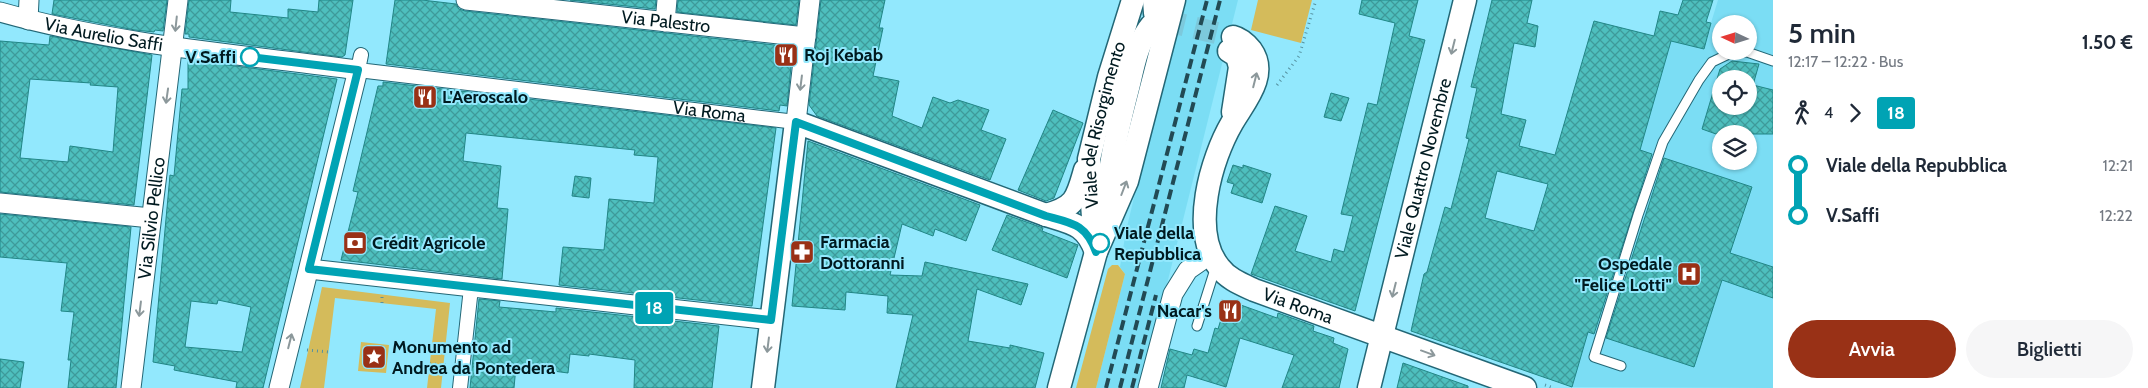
<!DOCTYPE html>
<html lang="it">
<meta charset="utf-8">
<style>
body{margin:0;font-family:Cabin,sans-serif;background:#f6f6f7;color:#1f2937;height:100vh;display:flex;flex-direction:column;font-size:19px;white-space:nowrap}
*{box-sizing:border-box;margin:0}
p{font-size:16px;color:#747a83}
.icon{flex:none;width:28px;height:28px;fill:none;stroke:currentColor;stroke-width:2;stroke-linecap:round;stroke-linejoin:round}
.map{position:relative;flex:1;overflow:hidden}
.side{display:flex;flex-direction:column;background:#fff;width:375px}
.side>*{flex:none}
.badge{padding:0 10px;border-radius:4px;font-size:18px;line-height:32px}
.needle{width:32px;rotate:274deg}
.fabs{position:absolute;left:1712px;top:15px;display:grid;gap:10px}
.fabs a{display:grid;place-items:center;width:45px;height:45px;border-radius:50%;background:#fff;box-shadow:0 1px 4px #0004;font-size:25px}
.map>.badge{position:absolute;translate:-50% -50%;box-shadow:0 0 0 2px #fff}
.legs{display:flex;align-items:center;gap:8px;height:55px;padding:0 15px;font-size:16px}
.legs p{margin-inline-start:auto}
.summary{display:flex;align-items:center;justify-content:space-between;height:85px;padding:0 15px}
h1{font-size:28px;font-weight:600;line-height:38px}
.primary-button{display:flex;gap:10px;margin-top:auto;padding:10px 15px}
.primary-button a{flex:1;height:58px;border-radius:30px;background:#993116;color:#fff;font-size:20px;font-weight:600;line-height:58px;text-align:center}
.primary-button a+a{background:#f6f6f7;color:#1f2937}
ul{padding:0 15px;list-style:none}
li{display:flex;align-items:center;gap:18px;height:50px;font-size:19px}
li i{display:grid;place-items:center;width:8px;height:100%;margin:0 6px;background:currentColor}
li i::after{content:'';width:12px;height:12px;margin:-6px;border:4px solid;border-radius:50%;background:#fff}
li p{margin-inline-start:auto}
li:first-child i{background:linear-gradient(#0000 50%,currentColor 0)}
li:last-child i{background:linear-gradient(currentColor 50%,#0000 0)}
main{display:flex;flex:1;min-height:0}
.map>svg:first-child{display:block}
.built{fill:#7bddf4;fill-rule:evenodd}
.grass{fill:#d4bb5b}
.building{fill:url(#building-cross-hatch);stroke:#218686;fill-rule:evenodd}
.lines{fill:none;stroke-linecap:round;stroke-linejoin:round}
.tertiary-tunnel{stroke:#7cc9dc;stroke-width:22;stroke-dasharray:22 11;stroke-linecap:butt}
.service-casing{stroke:#236776;stroke-width:11}
.pedestrian-casing{stroke:#236776;stroke-width:16}
.minor-casing{stroke:#236776;stroke-width:21}
.tertiary-casing{stroke:#236776;stroke-width:25}
.path{stroke:#5591a0;stroke-width:3;stroke-dasharray:1 4;stroke-linecap:butt}
.service{stroke:#fff;stroke-width:9}
.pedestrian{stroke:#fff;stroke-width:14}
.minor{stroke:#fff;stroke-width:19}
.tertiary{stroke:#fff;stroke-width:22}
.rail{stroke:#224a54;stroke-width:4;stroke-dasharray:10 5;stroke-linecap:butt}
.oneway{stroke:#8c989b}
.line-1-casing{stroke:#fff;stroke-width:11}
.line-1{stroke:#00a3b4;stroke-width:8}
.stop-1-dot{fill:#fff;stroke:#00a3b4;stroke-width:2.5}
.labels{text-anchor:middle;dominant-baseline:central;stroke-width:4;stroke-linejoin:round;paint-order:stroke}
.street-label{font-size:18px;fill:#001a20;stroke:#92e8fd}
.poi-label{font-size:18px;font-weight:bold;fill:#001a20;stroke:#92e8fd;text-anchor:start}
.stop-label{font-size:18px;font-weight:bold;fill:#001a20;stroke:#92e8fd;text-anchor:end}
</style>
<main>
<div class="map">
<svg width="1773" height="388" viewBox="0 0 1773 388">
<defs>
<pattern id="building-cross-hatch" width="8" height="8" patternUnits="userSpaceOnUse" patternTransform="scale(1.25)"><rect width="8" height="8" fill="#4ebfbe"/><path d="M0 0l8 8M0 8l8-8" fill="none" stroke="#3e9a9a"/></pattern>
</defs>
<rect width="100%" height="100%" fill="#92e8fd"/>
<path class="built" d="M 1181,0 L 1238,0 L 1141,388 L 1096,388 L 1125,274 L 1120,267 L 1126,231 Z
M 1718,0 L 1773,0 L 1773,388 L 1572,387 L 1671,41 L 1703,49 ZM 1721,24 L 1749,24 L 1749,51 L 1721,51 ZM 1721,79 L 1749,79 L 1749,106 L 1721,106 ZM 1721,134 L 1749,134 L 1749,161 L 1721,161 Z"/>
<path class="grass" d="M 1258,0 L 1312,0 L 1301,43 L 1251,30 Z
M 1112,265 L 1118,265 L 1125,274 L 1096,388 L 1076,388 L 1108,269 Z
M 322,287 L 450,303 L 441,388 L 427,388 L 436,309 L 335,298 L 324,388 L 300,388 Z
M 361,342 L 389,345 L 386,373 L 358,371 Z"/>
<path class="building" d="M 54,0 L 167,0 L 163,31 L 155,30 L 154,32 L 135,30 L 52,14 Z
M 189,0 L 231,0 L 230,12 L 288,18 L 288,9 L 318,12 L 319,0 L 353,0 L 345,55 L 342,57 L 189,37 L 189,34 L 185,34 Z
M 395,0 L 422,0 L 456,4 L 459,9 L 465,11 L 793,47 L 787,106 L 780,105 L 779,111 L 386,64 Z
M 570,0 L 656,0 L 655,9 Z
M 678,0 L 799,0 L 796,25 L 677,12 Z
M 821,0 L 885,0 L 879,28 L 883,28 L 873,76 L 899,81 L 892,116 L 922,128 L 933,97 L 950,103 L 958,100 L 989,110 L 981,130 L 1006,139 L 990,180 L 817,116 L 809,105 Z
M 1362,0 L 1418,0 L 1409,36 L 1425,40 L 1355,311 L 1251,274 L 1275,206 L 1307,216 L 1295,251 L 1331,262 L 1334,249 L 1344,252 L 1353,216 L 1341,214 L 1368,103 L 1377,105 L 1395,23 L 1359,14 Z
M 1492,0 L 1532,0 L 1527,23 L 1538,26 L 1535,47 L 1514,43 L 1501,114 L 1526,120 L 1519,146 L 1555,155 L 1594,21 L 1654,36 L 1660,11 L 1678,15 L 1683,0 L 1713,0 L 1706,22 L 1711,23 L 1704,49 L 1671,41 L 1640,150 L 1652,154 L 1594,334 L 1588,332 L 1572,387 L 1411,331 L 1424,274 L 1427,272 L 1445,207 L 1451,209 L 1469,139 L 1466,138 L 1477,88 L 1471,87 ZM 1497,171 L 1548,184 L 1534,231 L 1485,218 Z
M 50,36 L 152,55 L 134,205 L 0,192 L 0,41 L 49,45 ZM 30,79 L 91,83 L 90,85 L 118,87 L 113,152 L 70,146 L 68,162 L 20,158 Z
M 188,60 L 337,79 L 263,388 L 236,388 L 237,382 L 174,370 L 175,366 L 153,362 L 170,175 L 174,176 L 182,89 L 188,89 ZM 218,300 L 251,307 L 242,352 L 185,347 L 191,301 L 217,304 Z
M 1732,61 L 1759,64 L 1753,85 L 1773,90 L 1773,134 L 1716,134 L 1702,129 L 1720,69 ZM 1721,79 L 1749,79 L 1749,106 L 1721,106 Z
M 383,82 L 776,128 L 752,306 L 559,285 L 563,247 L 604,250 L 609,199 L 654,203 L 658,157 L 634,155 L 635,150 L 466,133 L 463,161 L 501,166 L 497,208 L 508,209 L 502,279 L 341,260 L 358,192 L 353,191 L 378,86 L 383,86 Z
M 1331,93 L 1349,98 L 1341,121 L 1324,117 Z
M 1053,110 L 1083,123 L 1054,198 L 1046,201 L 1018,190 Z
M 808,141 L 980,205 L 966,241 L 935,229 L 933,236 L 902,224 L 890,275 L 922,276 L 925,262 L 1028,284 L 1021,305 L 977,289 L 968,341 L 1010,348 L 1010,345 L 1044,353 L 1035,388 L 896,388 L 913,315 L 887,313 L 888,296 L 846,292 L 845,310 L 792,306 Z
M 1664,158 L 1752,187 L 1730,253 L 1773,267 L 1773,298 L 1722,280 L 1694,367 L 1606,338 Z
M 1233,165 L 1243,168 L 1243,165 L 1271,174 L 1262,203 L 1231,193 L 1234,184 L 1227,182 Z
M 575,176 L 591,178 L 589,198 L 572,196 Z
M 0,214 L 131,227 L 116,388 L 68,388 L 71,360 L 68,360 L 74,312 L 61,311 L 67,263 L 0,257 Z
M 1007,215 L 1043,228 L 1042,231 L 1078,245 L 1067,278 L 992,250 Z
M 479,299 L 500,301 L 499,307 L 556,312 L 556,308 L 719,326 L 712,388 L 634,388 L 635,360 L 589,354 L 589,356 L 570,354 L 568,373 L 516,366 L 514,388 L 470,388 Z
M 1227,300 L 1277,318 L 1278,313 L 1314,326 L 1313,331 L 1334,338 L 1333,343 L 1348,349 L 1339,388 L 1282,388 L 1294,355 L 1240,338 L 1226,387 L 1187,375 L 1184,388 L 1161,388 L 1170,349 L 1192,355 L 1194,349 L 1208,353 L 1215,328 L 1218,329 Z
M 0,359 L 24,362 L 20,388 L 0,388 Z
M 1403,363 L 1468,386 L 1468,388 L 1397,388 Z"/>
<g class="lines">
<path class="tertiary-tunnel" d="M 1163,20 L 1233,37"/>
<defs>
<path id="service" d="M 1197,326 L 1216,266
M 1621,366 L 1594,357 L 1638,215 L 1663,142 L 1699,80 L 1712,62 L 1733,52 L 1747,52 L 1773,61"/>
<g id="pedestrian">
<path id="s1" d="M 361,55 L 358,70 L 796,122"/>
<path d="M 460,388 L 471,288"/>
</g>
<g id="minor">
<path id="s2" d="M 466,0 L 806,37"/>
<path id="s3" d="M 0,12 C 117,45 238,54 358,70 L 279,388"/>
<path d="M 28,20 L 29,0"/>
<path d="M 665,22 L 667,0"/>
<path d="M 796,122 L 810,0"/>
<path d="M 0,203 L 151,218"/>
<path d="M 309,269 L 771,320"/>
<path id="s4" d="M 131,388 L 178,0"/>
<path d="M 1148,388 L 1173,294 L 1188,270 L 1211,254"/>
</g>
<g id="tertiary">
<path d="M 1154,0 L 1155,13 L 1163,20"/>
<path id="s5" d="M 1233,37 C 1241,39 1246,44 1251,50 C 1269,75 1244,102 1232,123 C 1211,159 1190,231 1219,267 C 1228,279 1241,284 1254,290 L 1525,388"/>
<path d="M 1229,51 L 1237,56 L 1240,67 L 1233,112"/>
<path d="M 1046,215 C 1076,207 1077,198 1085,170"/>
<path d="M 1105,219 C 1107,174 1117,131 1128,88 C 1133,68 1136,47 1148,30 C 1151,25 1156,21 1163,20"/>
<path id="s6" d="M 1095,247 L 1089,159 L 1109,77 L 1133,0"/>
<path d="M 763,388 L 796,122 L 1046,215 C 1072,223 1086,224 1096,252"/>
<path d="M 1059,388 L 1096,252 L 1127,181 L 1174,0"/>
<path id="s7" d="M 1369,388 L 1465,0"/>
</g>
</defs>
<use href="#service" class="service-casing"/>
<use href="#pedestrian" class="pedestrian-casing"/>
<use href="#minor" class="minor-casing"/>
<use href="#tertiary" class="tertiary-casing"/>
<path class="path" d="M 1277,85 L 1299,56 L 1316,0
M 382,303 L 382,296
M 307,350 L 329,352
M 430,364 L 447,365
M 1545,385 L 1554,388"/>
<use href="#service" class="service"/>
<use href="#pedestrian" class="pedestrian"/>
<use href="#minor" class="minor"/>
<use href="#tertiary" class="tertiary"/>
<path class="rail" d="M 1106,388 L 1207,0
M 1120,388 L 1220,0
M 1132,388 L 1156,295"/>
</g>
<defs><path id="oneway-shaft" d="M-6 0H5M1.5-3L5.5 0L1.5 3" fill="none" stroke-width="1.6" stroke-linecap="round" stroke-linejoin="round" transform="scale(1.25)"/></defs>
<g class="oneway">
<use href="#oneway-shaft" transform="translate(176 24) rotate(96)"/>
<use href="#oneway-shaft" transform="translate(1453 47) rotate(104)"/>
<use href="#oneway-shaft" transform="translate(1255 80) rotate(-76)"/>
<use href="#oneway-shaft" transform="translate(801 83) rotate(97)"/>
<use href="#oneway-shaft" transform="translate(167 96) rotate(98)"/>
<use href="#oneway-shaft" transform="translate(1124 188) rotate(-69)"/>
<use href="#oneway-shaft" transform="translate(1394 290) rotate(104)"/>
<use href="#oneway-shaft" transform="translate(140 309) rotate(97)"/>
<use href="#oneway-shaft" transform="translate(290 341) rotate(-76)"/>
<use href="#oneway-shaft" transform="translate(768 345) rotate(97)"/>
<use href="#oneway-shaft" transform="translate(1428 353) rotate(20)"/>
</g>
<g class="lines">
<defs>
<path id="line-1" d="M 250,57 L 358,70 L 309,269 L 771,320 L 796,122 L 1046,216 C 1072,223 1086,224 1096,252 L 1100,243"/>
</defs>
<use href="#line-1" class="line-1-casing"/>
<use href="#line-1" class="line-1"/>
</g>
<defs>
<symbol id="restaurant-square" viewBox="-11 -11 22 22"><rect x="-9" y="-9" width="18" height="18" rx="4" fill="#993116" stroke="#92e8fd"/><path d="M-5-6h1v4h1v-4h1v4h1v-4h1v5L-1.5 .5V6h-2V.5L-5-1ZM5-6V6H3V1.5H1.5Q1.5-4 5-6Z" fill="#fff"/></symbol>
<symbol id="bank-square" viewBox="-11 -11 22 22"><rect x="-9" y="-9" width="18" height="18" rx="4" fill="#993116" stroke="#92e8fd"/><path d="M-6-4H6V4H-6ZM0-2.3a2.3 2.3 0 1 0 0 4.6a2.3 2.3 0 1 0 0-4.6Z" fill="#fff"/></symbol>
<symbol id="pharmacy-square" viewBox="-11 -11 22 22"><rect x="-9" y="-9" width="18" height="18" rx="4" fill="#993116" stroke="#92e8fd"/><path d="M-2-6h4v4h4v4h-4v4h-4v-4h-4v-4h4Z" fill="#fff"/></symbol>
<symbol id="hospital-square" viewBox="-11 -11 22 22"><rect x="-9" y="-9" width="18" height="18" rx="4" fill="#993116" stroke="#92e8fd"/><path d="M-5-5h3v3.5h4V-5h3V5h-3V1.5h-4V5h-3Z" fill="#fff"/></symbol>
<symbol id="sight-square" viewBox="-11 -11 22 22"><rect x="-9" y="-9" width="18" height="18" rx="4" fill="#993116" stroke="#92e8fd"/><path d="M0-6L1.8-2.2L6-1.7L2.9 1.2L3.7 5.4L0 3.3L-3.7 5.4L-2.9 1.2L-6-1.7L-1.8-2.2Z" fill="#fff"/></symbol>
</defs>
<g fill-rule="evenodd">
<use href="#restaurant-square" x="772" y="41" width="28" height="28"/>
<use href="#restaurant-square" x="411" y="83" width="28" height="28"/>
<use href="#bank-square" x="341" y="229" width="28" height="28"/>
<use href="#pharmacy-square" x="788" y="238" width="28" height="28"/>
<use href="#hospital-square" x="1675" y="260" width="28" height="28"/>
<use href="#restaurant-square" x="1216" y="297" width="28" height="28"/>
<use href="#sight-square" x="360" y="343" width="28" height="28"/>
</g>
<g class="stop-1-dot">
<circle cx="250" cy="57" r="9"/>
<circle cx="1100" cy="243" r="9"/>
</g>
<g class="labels">
<g class="street-label">
<text stroke="none"><textPath href="#s2" startOffset="201">Via Palestro</textPath></text>
<text stroke="none"><textPath href="#s3" startOffset="106">Via Aurelio Saffi</textPath></text>
<text stroke="none"><textPath href="#s1" startOffset="369">Via Roma</textPath></text>
<text stroke="none"><textPath href="#s6" startOffset="124">Viale del Risorgimento</textPath></text>
<text stroke="none"><textPath href="#s7" startOffset="226">Viale Quattro Novembre</textPath></text>
<text stroke="none"><textPath href="#s4" startOffset="171">Via Silvio Pellico</textPath></text>
<text stroke="none"><textPath href="#s5" startOffset="344">Via Roma</textPath></text>
</g>
<g class="poi-label">
<text x="804" y="55">Roj Kebab</text>
<text x="442" y="97">L'Aeroscalo</text>
<text x="820" y="242">Farmacia<tspan x="820" dy="21">Dottoranni</tspan></text>
<text x="372" y="243">Crédit Agricole</text>
<text x="1672" y="264" text-anchor="end">Ospedale<tspan x="1672" dy="21">"Felice Lotti"</tspan></text>
<text x="1212" y="311" text-anchor="end">Nacar's</text>
<text x="392" y="347">Monumento ad<tspan x="392" dy="21">Andrea da Pontedera</tspan></text>
</g>
<g class="stop-label">
<text x="236" y="57">V.Saffi</text>
<text x="1114" y="233" text-anchor="start">Viale della<tspan x="1114" dy="21">Repubblica</tspan></text>
</g>
</g>
</svg>
<div class="fabs">
<a><svg class="needle" viewBox="-14 -14 28 28"><path d="M0-13l5 13h-10z" fill="#e53935"/><path d="M0 13l5-13h-10z" fill="#747a83"/></svg></a>
<a><svg class="icon" aria-label="locate" viewBox="0 0 24 24"><circle cx="12" cy="12" r="6"/><path d="M12 2v4M12 18v4M2 12h4M18 12h4"/></svg></a>
<a><svg class="icon" aria-label="layers" viewBox="0 0 24 24"><path d="M12 4l9 5-9 5-9-5zM3 14l9 5 9-5"/></svg></a>
</div>
<b class="badge" style="left:654px;top:308px;background:#00a3b4;color:#fff">18</b>
</div>
<section class="side">
<div class="summary"><div><h1>5 min</h1><p>12:17 – 12:22 · Bus</p></div><b>1.50 €</b></div>
<div class="legs"><svg class="icon" aria-label="walk" viewBox="0 0 24 24"><circle cx="13" cy="4" r="2"/><path d="M13 8l-2 6 4 7M11 14l-3 7M7 12l3-4h3l4 4"/></svg>4<svg class="icon" aria-label="forward" viewBox="0 0 24 24"><path d="M9 5l7 7-7 7"/></svg><b class="badge" style="background:#00a3b4;color:#fff">18</b></div>
<ul>
<li><i style="color:#00a3b4"></i><b>Viale della Repubblica</b><p>12:21</p></li>
<li><i style="color:#00a3b4"></i><b>V.Saffi</b><p>12:22</p></li>
</ul>
<div class="primary-button"><a>Avvia</a><a>Biglietti</a></div>
</section>
</main>
